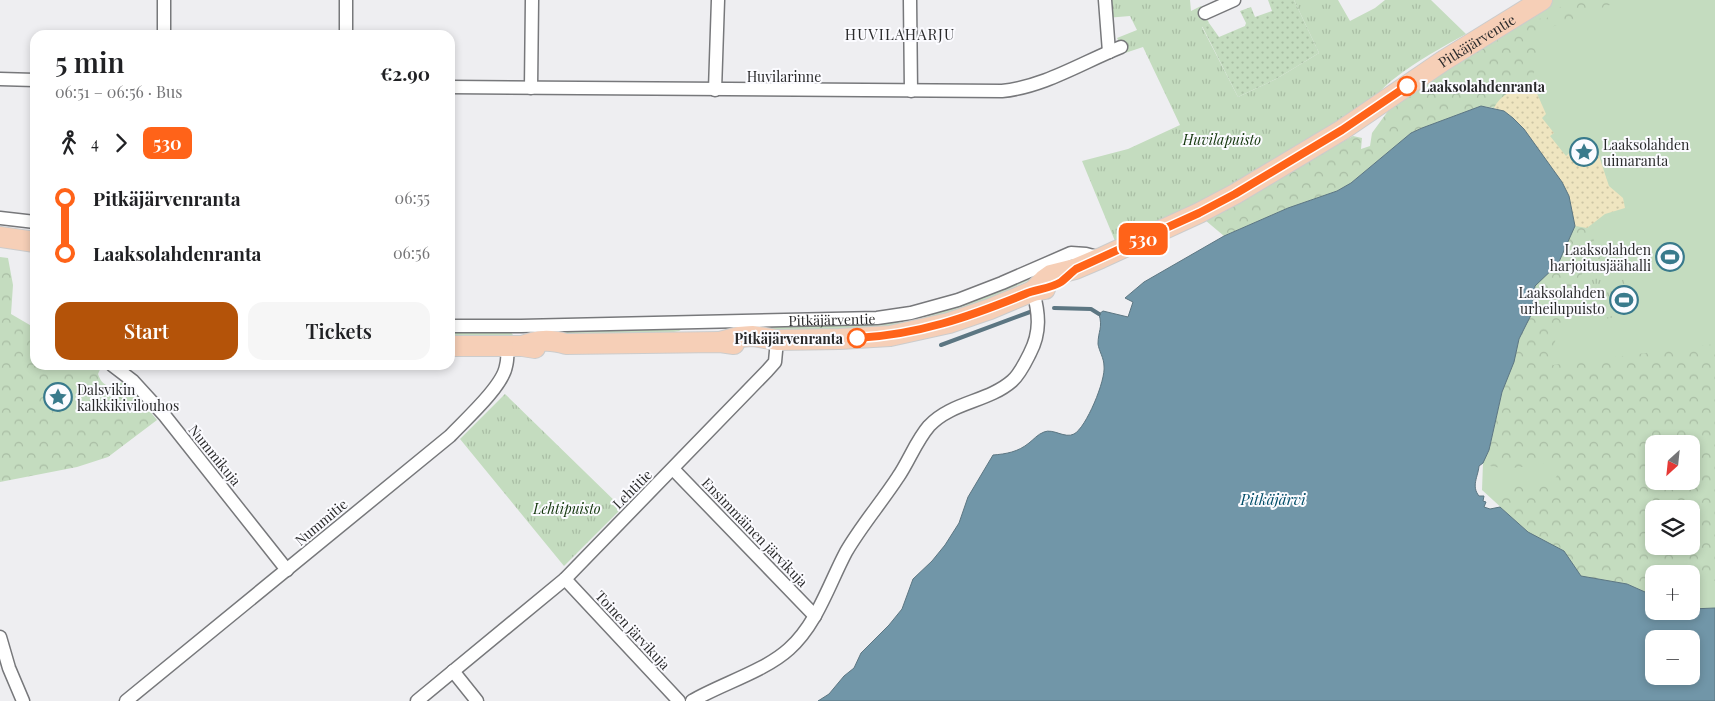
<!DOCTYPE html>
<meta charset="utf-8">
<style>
body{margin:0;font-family:"Playfair Display",serif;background:#f6f6f6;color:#202124;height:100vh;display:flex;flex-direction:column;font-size:19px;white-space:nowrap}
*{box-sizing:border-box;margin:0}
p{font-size:16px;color:#757577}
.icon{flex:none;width:28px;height:28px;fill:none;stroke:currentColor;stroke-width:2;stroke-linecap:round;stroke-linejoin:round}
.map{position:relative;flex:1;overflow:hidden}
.sheet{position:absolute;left:30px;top:30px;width:425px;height:340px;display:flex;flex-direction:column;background:#fff;border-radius:15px;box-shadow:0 2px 8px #0003}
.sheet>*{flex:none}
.badge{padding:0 10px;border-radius:8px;font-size:18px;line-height:32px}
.needle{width:32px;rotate:207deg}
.controls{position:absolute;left:1645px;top:435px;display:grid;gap:10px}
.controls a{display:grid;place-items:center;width:55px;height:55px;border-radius:10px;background:#fff;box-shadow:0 2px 8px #0003;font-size:25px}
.map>.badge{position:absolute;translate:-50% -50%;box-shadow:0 0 0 2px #fff}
.legs{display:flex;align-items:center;gap:8px;height:55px;padding:0 25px;font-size:16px}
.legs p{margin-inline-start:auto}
.head{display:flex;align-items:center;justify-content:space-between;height:85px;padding:0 25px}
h1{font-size:28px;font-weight:600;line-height:38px}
.button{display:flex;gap:10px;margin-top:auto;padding:10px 25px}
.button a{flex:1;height:58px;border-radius:15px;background:#b45309;color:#fff;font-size:20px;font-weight:600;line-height:58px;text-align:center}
.button a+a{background:#f6f6f6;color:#202124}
ul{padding:0 25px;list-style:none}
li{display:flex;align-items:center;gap:18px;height:55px;font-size:19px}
li i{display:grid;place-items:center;width:8px;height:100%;margin:0 6px;background:currentColor}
li i::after{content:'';width:12px;height:12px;margin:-6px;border:4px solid;border-radius:50%;background:#fff}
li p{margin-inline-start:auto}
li:first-child i{background:linear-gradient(#0000 50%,currentColor 0)}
li:last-child i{background:linear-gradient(currentColor 50%,#0000 0)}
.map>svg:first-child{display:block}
.grass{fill:#c4dcbf;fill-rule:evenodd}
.forest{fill:url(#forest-crowns);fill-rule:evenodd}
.sand{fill:url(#sand-dots)}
.park{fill:url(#park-tufts)}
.garden{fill:url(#garden-dots)}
.water{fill:#7196a8;stroke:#5c7682;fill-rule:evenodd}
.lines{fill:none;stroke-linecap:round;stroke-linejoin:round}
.stream{stroke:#5c7682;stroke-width:4}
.street-casing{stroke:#77787b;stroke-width:15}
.primary-casing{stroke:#ccc;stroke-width:22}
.street{stroke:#fff;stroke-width:12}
.primary{stroke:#f6cfb7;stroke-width:20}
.line-1-casing{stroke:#fff;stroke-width:11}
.line-1{stroke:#ff6319;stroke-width:8}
.stop-1-dot{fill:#fff;stroke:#ff6319;stroke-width:2.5}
.labels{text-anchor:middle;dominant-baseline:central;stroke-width:4;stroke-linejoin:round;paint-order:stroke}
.street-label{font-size:14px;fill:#2a2a2b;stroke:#fbfbff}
.stop-label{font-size:14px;font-weight:bold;fill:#2a2a2b;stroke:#fbfbff;text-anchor:start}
.park-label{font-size:14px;font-style:italic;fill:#13360c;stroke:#fbfbff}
.poi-label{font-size:14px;fill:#2a2a2b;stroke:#fbfbff;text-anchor:start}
.neighbourhood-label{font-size:15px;letter-spacing:1px;fill:#2a2a2b;stroke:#fbfbff}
.water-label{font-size:15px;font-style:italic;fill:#004d68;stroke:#fbfbff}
</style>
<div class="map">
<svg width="1715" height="701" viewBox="0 0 1715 701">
<defs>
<pattern id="forest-crowns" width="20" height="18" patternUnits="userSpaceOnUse" patternTransform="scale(1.25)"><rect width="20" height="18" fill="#c4dcbf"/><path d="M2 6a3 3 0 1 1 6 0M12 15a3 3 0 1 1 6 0" fill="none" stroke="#a9bda4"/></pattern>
<pattern id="sand-dots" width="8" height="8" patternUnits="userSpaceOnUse" patternTransform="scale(1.25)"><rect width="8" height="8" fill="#efe5c0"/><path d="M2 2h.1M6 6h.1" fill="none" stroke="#cdc5a5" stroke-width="1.8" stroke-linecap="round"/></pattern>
<pattern id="park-tufts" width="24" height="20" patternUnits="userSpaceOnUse" patternTransform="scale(1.25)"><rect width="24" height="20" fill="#c4dcbf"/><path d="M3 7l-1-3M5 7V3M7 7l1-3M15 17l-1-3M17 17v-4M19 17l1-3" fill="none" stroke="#a9bda4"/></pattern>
<pattern id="garden-dots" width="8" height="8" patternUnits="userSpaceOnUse" patternTransform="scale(1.25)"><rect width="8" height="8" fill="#c4dcbf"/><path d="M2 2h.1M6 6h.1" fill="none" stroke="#a9bda4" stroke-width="1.8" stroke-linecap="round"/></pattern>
</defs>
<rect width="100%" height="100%" fill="#eeeef1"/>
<path class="grass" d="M 1553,0 L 1715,0 L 1715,608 L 1691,609 L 1691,574 L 1654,574 L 1654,596 L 1627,584 L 1581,576 L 1564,551 L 1528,532 L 1482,490 L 1483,463 L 1489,450 L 1562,182 L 1544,157 L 1504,111 L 1494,108 L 1454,64 ZM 1654,444 L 1691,444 L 1691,481 L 1654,481 ZM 1654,509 L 1691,509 L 1691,546 L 1654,546 Z
M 1043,268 L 1045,273 L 974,305 L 929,320 L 893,328 L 749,332 L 748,323 L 883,320 Z
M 742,324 L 738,330 L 715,327 L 686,327 L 679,331 L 659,335 L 532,334 L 537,329 Z
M 450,329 L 509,330 L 513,335 L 504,337 L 450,338 Z"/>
<path class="forest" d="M 1569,0 L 1623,0 L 1546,29 L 1539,35 L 1538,54 L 1532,82 C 1519,88 1501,94 1494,108 L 1481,106 L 1422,128 L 1411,133 L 1351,183 L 1337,191 L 1288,208 L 1224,236 L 1205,220 L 1353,136 L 1362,138 L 1361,149 L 1370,146 L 1372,133 L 1388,111 L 1454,64 L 1537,19 L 1547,18 Z
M 1592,223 L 1595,252 L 1590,257 L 1581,276 L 1556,337 L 1552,357 L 1553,365 L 1715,344 L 1715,581 L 1691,582 L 1691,574 L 1654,574 L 1654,583 L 1627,584 L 1581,576 L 1564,551 L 1528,532 L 1500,507 L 1500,491 L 1514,481 L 1530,483 L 1553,482 L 1559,472 L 1552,462 C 1531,465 1502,473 1483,463 L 1489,450 L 1502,392 L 1514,362 L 1519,339 L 1531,315 L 1535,286 L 1558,264 L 1575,226 L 1587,228 ZM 1654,444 L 1691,444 L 1691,481 L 1654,481 ZM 1654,509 L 1691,509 L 1691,546 L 1654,546 Z
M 0,257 L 8,258 L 13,285 L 11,314 L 35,328 L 35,365 L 102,365 L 98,374 C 102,388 115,390 124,380 L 157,420 L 108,457 L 77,467 L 0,482 Z"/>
<path class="sand" d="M 1532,82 L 1546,114 L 1542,118 L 1554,133 L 1550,136 L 1566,156 L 1575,148 L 1596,147 L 1609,186 L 1623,198 L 1625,208 L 1605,214 L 1587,228 L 1575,226 L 1569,196 L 1562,182 L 1536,147 L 1504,111 L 1494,108 C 1501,93 1519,88 1532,82 Z"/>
<path class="park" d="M 1105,0 L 1190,0 L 1191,11 L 1201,6 L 1209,23 L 1202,27 L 1238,97 L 1276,79 L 1319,53 L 1294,0 L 1338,0 L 1350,21 L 1375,8 L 1385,0 L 1431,0 L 1466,34 C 1442,47 1417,61 1395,78 C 1386,84 1379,94 1370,100 C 1289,154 1205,204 1115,241 L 1082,161 L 1128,149 L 1180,125 L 1143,47 L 1125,53 L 1117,38 L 1137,30 L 1130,16 L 1106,18 Z
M 1617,247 L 1630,305 L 1613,309 L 1615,317 L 1604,319 L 1602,311 L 1579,317 C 1579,291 1589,254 1617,247 Z
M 505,394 L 622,508 L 564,566 L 460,439 Z"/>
<path class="garden" d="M 1268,0 L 1294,0 L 1319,53 L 1276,79 L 1238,97 L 1202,26 L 1209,23 L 1219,37 L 1245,26 L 1246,23 L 1240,11 L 1251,7 L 1255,17 L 1272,11 Z"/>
<path class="water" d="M 1481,106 L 1504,111 L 1513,118 L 1524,129 L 1562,182 L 1569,196 L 1575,226 L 1558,264 L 1535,286 L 1531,315 L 1519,339 L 1514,362 L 1502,392 L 1489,450 L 1483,463 L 1479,466 C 1478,477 1471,486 1479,496 L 1484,496 L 1483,501 L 1486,502 L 1484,507 L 1490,509 L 1500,507 L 1528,532 L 1564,551 L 1581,576 L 1627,584 L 1654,596 L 1654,611 L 1691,611 L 1691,609 L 1715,608 L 1715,701 L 818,701 L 829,694 L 844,676 L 854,668 L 861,653 L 889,625 L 902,609 L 913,579 L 932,561 L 945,545 L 959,523 L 968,497 L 993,455 C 1006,454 1018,452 1029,443 C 1033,440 1038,434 1044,432 C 1053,428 1065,439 1074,434 C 1086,428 1106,380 1104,366 C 1104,358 1099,351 1098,344 C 1098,331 1103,328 1099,314 L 1103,311 L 1128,317 L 1133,302 L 1125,298 L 1144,282 L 1224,236 L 1288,208 L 1337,191 L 1351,183 L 1411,133 L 1422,128 ZM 1654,639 L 1691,639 L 1691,676 L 1654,676 Z"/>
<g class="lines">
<path class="stream" d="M 1054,308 L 1091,309 L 1099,314
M 941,345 L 1030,312"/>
<defs>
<g id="street">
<path d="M 346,0 L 346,35"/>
<path d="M 910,0 L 911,91"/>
<path d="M 1105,0 L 1109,52"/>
<path d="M 1205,13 L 1234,0"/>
<path d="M 164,35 L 164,0"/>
<path d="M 0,79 L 35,80"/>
<path d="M 450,87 L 1002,91 C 1044,87 1083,62 1121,47"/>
<path d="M 531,88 L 532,0"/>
<path d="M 715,90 L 718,0"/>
<path d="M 0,218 L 35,222"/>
<path id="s1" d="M 450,326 L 521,326 L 877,318 L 911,313 L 958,300 L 1002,283 L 1071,253 L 1086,254 L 1101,258"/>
<path d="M 112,365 L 133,381 L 165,416 L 287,570"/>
<path d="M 673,469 L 815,616"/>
<path d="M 565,579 L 679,701"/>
<path d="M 0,637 L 9,668 L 23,701"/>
<path d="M 453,671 L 477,701"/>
<path d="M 126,701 L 450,436 C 465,420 503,386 506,366 C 508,359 507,352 508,346"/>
<path d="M 417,701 L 565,579 L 767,371 L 775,362 L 777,340"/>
<path d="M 692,701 C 721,684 765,671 789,649 C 817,624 829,584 846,552 C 861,526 881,503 898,477 C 909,461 916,441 929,426 C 951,402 988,402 1012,381 C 1020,374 1025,363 1030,353 C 1041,332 1039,313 1033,291"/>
</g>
<g id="primary">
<path d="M 0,237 L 35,242"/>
<path id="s2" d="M 1033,291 L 1044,280 L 1051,275 L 1075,269 L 1101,258 L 1199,213 L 1235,194 L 1342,130 L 1443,61 L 1542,0"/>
<path d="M 720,342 L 739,337 L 753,336 L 777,340 L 839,339 L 890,336 L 949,323 L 990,309 L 1033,291 L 1045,289"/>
<path d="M 450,346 L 522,346 L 535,348"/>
<path d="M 522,346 C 538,340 549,339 566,344 L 720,342 L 734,344"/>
</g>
</defs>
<use href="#street" class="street-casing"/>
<use href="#primary" class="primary-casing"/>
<use href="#street" class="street"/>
<use href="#primary" class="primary"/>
</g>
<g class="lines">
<defs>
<path id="line-1" d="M 857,338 C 917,335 969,317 1025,294 C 1036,289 1050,289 1061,282 C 1066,278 1071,273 1076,269 L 1199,213 L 1235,194 L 1342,130 L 1407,86"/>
</defs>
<use href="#line-1" class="line-1-casing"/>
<use href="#line-1" class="line-1"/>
</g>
<defs>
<symbol id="sight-ring" viewBox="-11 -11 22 22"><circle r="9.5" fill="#fbfbff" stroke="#397a8c" stroke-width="1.5"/><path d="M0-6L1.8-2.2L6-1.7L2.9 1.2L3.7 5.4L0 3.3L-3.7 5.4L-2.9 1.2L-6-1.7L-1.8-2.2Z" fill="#397a8c"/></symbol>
<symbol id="stadium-ring" viewBox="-11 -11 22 22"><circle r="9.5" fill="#fbfbff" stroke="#397a8c" stroke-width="1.5"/><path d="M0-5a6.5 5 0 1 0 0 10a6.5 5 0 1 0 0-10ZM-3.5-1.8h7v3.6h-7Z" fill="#397a8c"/></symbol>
</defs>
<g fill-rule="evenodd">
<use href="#sight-ring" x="1568" y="136" width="32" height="32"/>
<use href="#stadium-ring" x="1654" y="241" width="32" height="32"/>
<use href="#stadium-ring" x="1608" y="284" width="32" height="32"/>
<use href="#sight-ring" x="42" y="381" width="32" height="32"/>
</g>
<g class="stop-1-dot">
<circle cx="1407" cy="86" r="9"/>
<circle cx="857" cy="338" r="9"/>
</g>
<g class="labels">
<g class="street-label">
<text stroke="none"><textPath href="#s2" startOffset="512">Pitkäjärventie</textPath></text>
<text x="784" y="76">Huvilarinne</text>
<text stroke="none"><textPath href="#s1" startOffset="382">Pitkäjärventie</textPath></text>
<text transform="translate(215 455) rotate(51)">Nummikuja</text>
<text transform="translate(632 489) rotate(-45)">Lehtitie</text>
<text transform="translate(321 522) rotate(-40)">Nummitie</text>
<text transform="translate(755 532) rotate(46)">Ensimmäinen järvikuja</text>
<text transform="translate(633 630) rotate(47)">Toinen järvikuja</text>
</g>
<g class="stop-label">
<text x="1421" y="86">Laaksolahdenranta</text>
<text x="843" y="338" text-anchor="end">Pitkäjärvenranta</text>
</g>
<g class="park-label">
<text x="1222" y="139">Huvilapuisto</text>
<text x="567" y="508">Lehtipuisto</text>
</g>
<g class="poi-label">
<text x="1603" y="144">Laaksolahden<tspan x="1603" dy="16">uimaranta</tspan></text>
<text x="1651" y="249" text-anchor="end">Laaksolahden<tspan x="1651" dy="16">harjoitusjäähalli</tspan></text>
<text x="1605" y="292" text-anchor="end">Laaksolahden<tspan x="1605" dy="16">urheilupuisto</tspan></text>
<text x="77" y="389">Dalsvikin<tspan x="77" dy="16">kalkkikivilouhos</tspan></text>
</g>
<g class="neighbourhood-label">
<text x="900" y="34">HUVILAHARJU</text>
</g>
<g class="water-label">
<text x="1273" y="499">Pitkäjärvi</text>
</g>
</g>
</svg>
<div class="controls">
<a><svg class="needle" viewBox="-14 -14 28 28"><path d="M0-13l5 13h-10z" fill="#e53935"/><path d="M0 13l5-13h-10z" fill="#757577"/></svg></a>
<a><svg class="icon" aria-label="layers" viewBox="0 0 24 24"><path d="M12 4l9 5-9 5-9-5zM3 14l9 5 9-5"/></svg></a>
<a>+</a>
<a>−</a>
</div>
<b class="badge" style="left:1143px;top:239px;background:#ff6319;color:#fff">530</b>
<section class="sheet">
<div class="head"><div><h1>5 min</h1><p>06:51 – 06:56 · Bus</p></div><b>€2.90</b></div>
<div class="legs"><svg class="icon" aria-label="walk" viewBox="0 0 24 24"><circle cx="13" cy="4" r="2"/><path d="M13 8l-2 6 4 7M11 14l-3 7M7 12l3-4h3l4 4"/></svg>4<svg class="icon" aria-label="forward" viewBox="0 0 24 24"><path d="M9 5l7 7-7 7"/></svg><b class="badge" style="background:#ff6319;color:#fff">530</b></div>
<ul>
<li><i style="color:#ff6319"></i><b>Pitkäjärvenranta</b><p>06:55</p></li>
<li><i style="color:#ff6319"></i><b>Laaksolahdenranta</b><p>06:56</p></li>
</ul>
<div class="button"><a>Start</a><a>Tickets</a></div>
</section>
</div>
